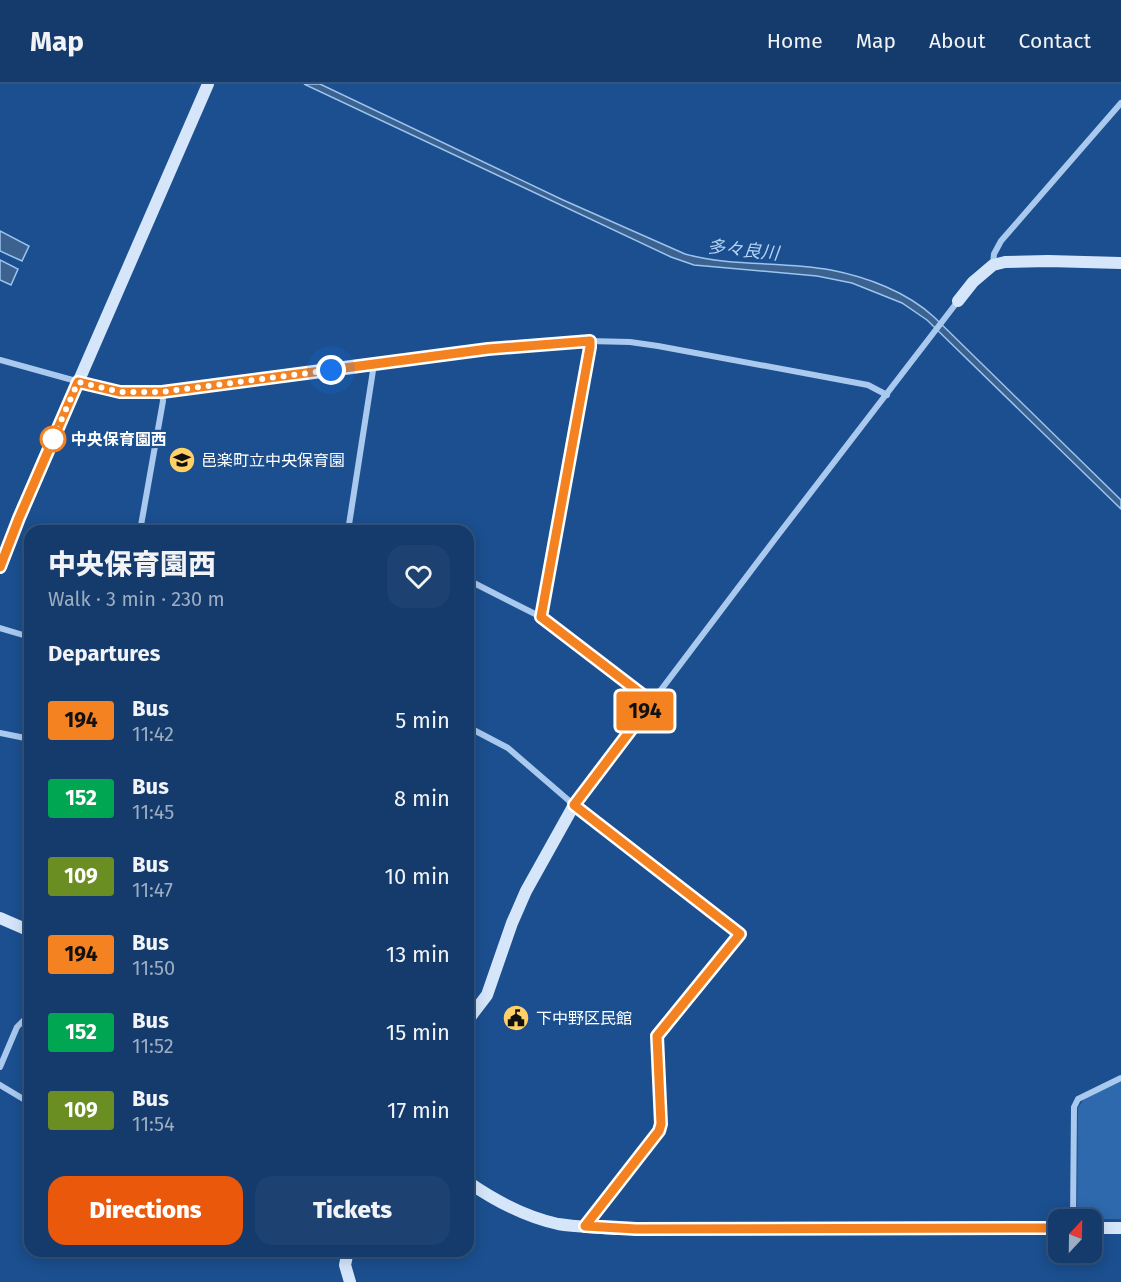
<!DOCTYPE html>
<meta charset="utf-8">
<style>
body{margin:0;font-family:"Fira Sans","Noto Sans JP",sans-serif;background:#1d4271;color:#f1f3f6;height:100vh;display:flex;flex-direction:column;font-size:22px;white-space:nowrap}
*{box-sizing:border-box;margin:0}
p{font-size:20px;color:#9dadc1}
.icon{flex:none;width:33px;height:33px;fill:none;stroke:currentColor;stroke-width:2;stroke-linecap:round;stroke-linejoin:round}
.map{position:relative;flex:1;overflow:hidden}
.side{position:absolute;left:24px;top:441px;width:450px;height:732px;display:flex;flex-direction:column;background:#143b6b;border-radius:18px;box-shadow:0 3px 15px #0003,0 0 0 2px #33557e}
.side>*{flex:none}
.badge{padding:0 12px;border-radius:4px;font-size:21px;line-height:39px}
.needle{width:39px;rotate:22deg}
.buttons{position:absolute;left:1048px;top:1125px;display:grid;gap:12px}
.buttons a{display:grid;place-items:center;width:54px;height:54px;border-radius:12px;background:#143b6b;box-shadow:0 3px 15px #0003,0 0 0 2px #33557e;font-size:30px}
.you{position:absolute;width:30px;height:30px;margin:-15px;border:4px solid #fff;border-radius:50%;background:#1a73e8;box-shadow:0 0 0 9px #1a73e833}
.map>.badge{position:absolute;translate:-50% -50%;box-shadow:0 0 0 3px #fff}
h2{padding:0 24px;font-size:22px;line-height:54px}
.round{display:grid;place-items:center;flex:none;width:63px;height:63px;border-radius:18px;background:#1d4271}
.head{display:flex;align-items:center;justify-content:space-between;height:102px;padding:0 24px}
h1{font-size:28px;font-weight:800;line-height:45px}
.action{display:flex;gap:12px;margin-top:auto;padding:12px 24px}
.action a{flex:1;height:69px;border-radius:18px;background:#ea580c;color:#fff;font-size:24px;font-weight:800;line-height:69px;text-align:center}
.action a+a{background:#1d4271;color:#f1f3f6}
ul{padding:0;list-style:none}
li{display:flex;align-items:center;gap:18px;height:78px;padding:0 24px}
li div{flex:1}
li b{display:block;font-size:22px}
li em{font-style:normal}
li .badge{min-width:66px;font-weight:700;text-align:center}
header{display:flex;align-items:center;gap:36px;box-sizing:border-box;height:84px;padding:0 30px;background:#143b6b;border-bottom:2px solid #33557e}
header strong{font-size:28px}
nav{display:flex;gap:33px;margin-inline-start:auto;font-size:21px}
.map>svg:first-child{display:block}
.green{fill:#2e69ad}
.water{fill:#3c6290;stroke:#9cc4f0;stroke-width:1.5}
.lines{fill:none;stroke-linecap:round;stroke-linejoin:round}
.street{stroke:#a9c9ee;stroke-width:6}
.secondary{stroke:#d6e6fa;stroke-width:12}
.line-casing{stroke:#fff;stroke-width:14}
.line{stroke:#f58220;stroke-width:9}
.walk{stroke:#fff;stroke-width:6;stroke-dasharray:0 10.8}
.stop-dot{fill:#fff;stroke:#f58220;stroke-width:3}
.labels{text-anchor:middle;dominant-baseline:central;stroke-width:4.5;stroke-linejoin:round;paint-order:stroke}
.stop-label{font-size:16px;font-weight:bold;fill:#fff;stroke:#1b4f8f;text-anchor:start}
.poi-label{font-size:16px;fill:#fff;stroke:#1b4f8f;text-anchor:start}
.water-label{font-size:18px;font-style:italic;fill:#b5d3f5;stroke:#1b4f8f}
</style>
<header>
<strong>Map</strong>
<nav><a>Home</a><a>Map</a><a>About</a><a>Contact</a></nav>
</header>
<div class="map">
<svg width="1121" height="1198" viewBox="0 0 1121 1198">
<rect width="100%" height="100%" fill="#1b4f8f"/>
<path class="green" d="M 1121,995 L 1121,1135 L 1077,1135 L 1078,1024 L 1084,1015 Z"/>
<path class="water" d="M 304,0 L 320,0 L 563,116 L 685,170 C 732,183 782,177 831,186 C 867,193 907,208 934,233 L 1121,416 L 1121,425 L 927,236 L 902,219 L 852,199 L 817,192 L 694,181 L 671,173 Z
M 0,147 L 29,162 L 22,177 L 0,167 Z
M 0,176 L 18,185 L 11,201 L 0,196 Z"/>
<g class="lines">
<path class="street" d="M 993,180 L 994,170 L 1001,157 L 1121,19
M 0,276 L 105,305 L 120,308 L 162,308 L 488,265 L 589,257 L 630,258 L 658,262 L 868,301 L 887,311
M 140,447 L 163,317 L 162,308
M 348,447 L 374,280
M 468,496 L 541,533 L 652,618
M 541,533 L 590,263 L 589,257
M 0,544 L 30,553
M 468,643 L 508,664 L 574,721 L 740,850 L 657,952 L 661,1040 L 659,1047 L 585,1142
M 0,649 L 30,655
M 574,721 L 775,455 L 958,217
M 0,983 L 17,943 L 25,935 L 30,922
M 0,1001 L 30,1019
M 1073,1136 L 1074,1023 L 1078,1015 L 1121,994
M 331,1167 L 346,1175"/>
<path class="secondary" d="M 958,217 L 973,198 L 993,181 L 1005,178 L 1048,177 L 1121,179
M 0,483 L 19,434 L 208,0
M 0,834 L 30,847
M 468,936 L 487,911 L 512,839 L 526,807 L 574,721
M 468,1098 C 494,1116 526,1133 558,1140 C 576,1143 596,1143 615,1145 L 1059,1144
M 1092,1144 L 1121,1144
M 348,1167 L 345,1181 L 350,1198"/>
</g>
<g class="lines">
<defs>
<path id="line" d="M 0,483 L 19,434 L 78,298 L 120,308 L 162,308 L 488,265 L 590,257 L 590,263 L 541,533 L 652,618 L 574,721 L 740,850 L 657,952 L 661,1040 L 659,1047 L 585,1142 L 636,1145 L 1059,1144"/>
</defs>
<use href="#line" class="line-casing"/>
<use href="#line" class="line"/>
<path class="walk" d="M 53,355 L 78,298 L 120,308 L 162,308 L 331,286"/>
</g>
<defs>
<symbol id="school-disc" viewBox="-11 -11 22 22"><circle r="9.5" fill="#ffd166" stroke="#1b4f8f"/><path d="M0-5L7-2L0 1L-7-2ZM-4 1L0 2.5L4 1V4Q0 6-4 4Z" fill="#111"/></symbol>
<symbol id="civic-disc" viewBox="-11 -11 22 22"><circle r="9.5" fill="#ffd166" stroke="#1b4f8f"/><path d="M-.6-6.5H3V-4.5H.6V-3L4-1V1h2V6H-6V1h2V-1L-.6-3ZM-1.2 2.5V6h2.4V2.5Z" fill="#111"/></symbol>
</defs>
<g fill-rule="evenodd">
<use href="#school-disc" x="167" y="361" width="30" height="30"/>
<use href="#civic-disc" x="501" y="919" width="30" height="30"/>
</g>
<circle class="stop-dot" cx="53" cy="355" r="12"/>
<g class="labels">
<g class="stop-label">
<text x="71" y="355">中央保育園西</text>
</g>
<g class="poi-label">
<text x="201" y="376">邑楽町立中央保育園</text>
<text x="536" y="934">下中野区民館</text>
</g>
<g class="water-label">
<text transform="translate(743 166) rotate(6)">多々良川</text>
</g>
</g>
</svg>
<div class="buttons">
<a><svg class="needle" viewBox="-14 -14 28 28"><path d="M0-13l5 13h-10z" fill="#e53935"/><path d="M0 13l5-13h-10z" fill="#9dadc1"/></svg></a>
</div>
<div class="you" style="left:331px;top:286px"></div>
<b class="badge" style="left:645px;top:627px;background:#f58220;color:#111">194</b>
<section class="side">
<div class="head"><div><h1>中央保育園西</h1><p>Walk · 3 min · 230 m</p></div><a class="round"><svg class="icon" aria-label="heart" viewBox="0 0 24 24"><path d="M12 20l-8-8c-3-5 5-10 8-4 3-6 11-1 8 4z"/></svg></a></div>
<h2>Departures</h2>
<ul>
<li><span class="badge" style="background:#f58220;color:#111">194</span><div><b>Bus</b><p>11:42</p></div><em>5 min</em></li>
<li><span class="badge" style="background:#00a651;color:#fff">152</span><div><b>Bus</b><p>11:45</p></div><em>8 min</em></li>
<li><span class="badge" style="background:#6b8e23;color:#fff">109</span><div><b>Bus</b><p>11:47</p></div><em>10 min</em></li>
<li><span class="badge" style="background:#f58220;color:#111">194</span><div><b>Bus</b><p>11:50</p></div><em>13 min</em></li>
<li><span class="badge" style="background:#00a651;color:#fff">152</span><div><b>Bus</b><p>11:52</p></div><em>15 min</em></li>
<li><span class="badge" style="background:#6b8e23;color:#fff">109</span><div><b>Bus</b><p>11:54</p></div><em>17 min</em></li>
</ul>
<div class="action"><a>Directions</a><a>Tickets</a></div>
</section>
</div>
